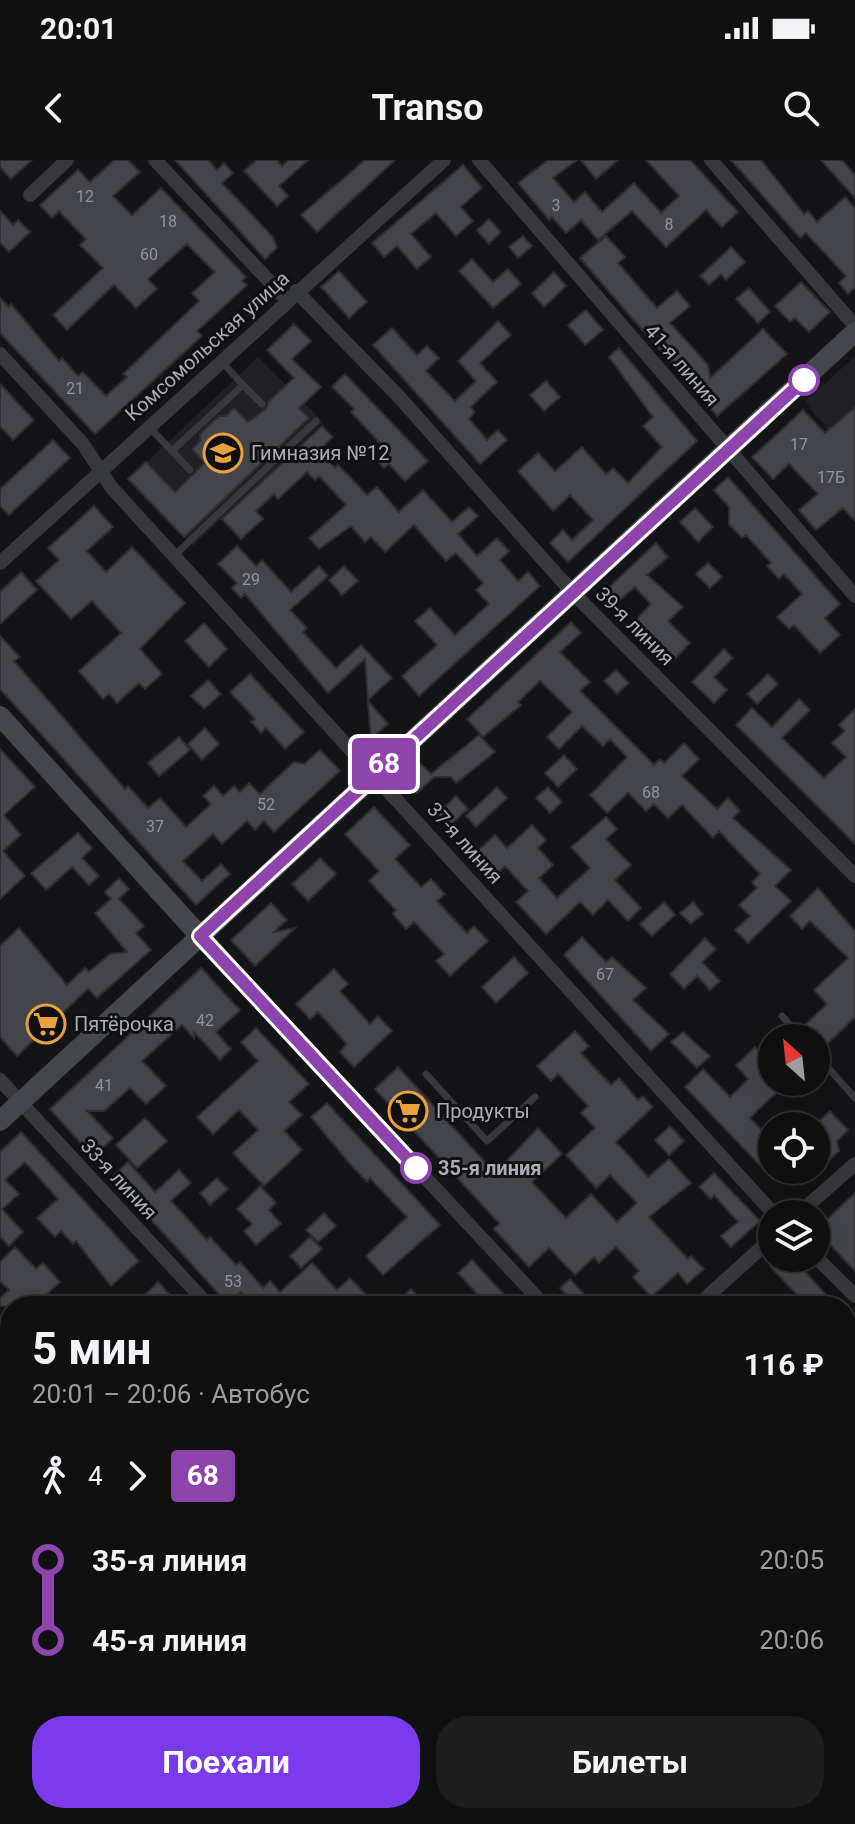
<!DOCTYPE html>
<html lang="ru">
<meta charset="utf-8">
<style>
body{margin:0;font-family:Roboto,sans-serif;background:#1e1e1f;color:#f1f3f6;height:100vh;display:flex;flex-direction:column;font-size:30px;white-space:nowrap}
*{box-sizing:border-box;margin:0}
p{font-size:26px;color:#9c9d9f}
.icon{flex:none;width:44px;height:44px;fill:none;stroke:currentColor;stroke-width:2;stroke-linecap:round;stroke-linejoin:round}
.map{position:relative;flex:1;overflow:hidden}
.details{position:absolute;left:0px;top:1136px;width:856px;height:528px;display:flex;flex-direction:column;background:#101011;border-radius:32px 32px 0 0;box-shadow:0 8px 32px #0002,0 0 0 2px #303031}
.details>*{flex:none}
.badge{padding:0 16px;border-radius:6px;font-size:28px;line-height:52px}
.needle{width:52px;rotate:333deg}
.tools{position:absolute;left:758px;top:864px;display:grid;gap:16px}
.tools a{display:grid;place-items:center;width:72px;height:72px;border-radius:50%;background:#101011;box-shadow:0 8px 32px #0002,0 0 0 2px #303031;font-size:40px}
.map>.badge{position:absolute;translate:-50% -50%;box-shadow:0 0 0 4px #fff}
.legs{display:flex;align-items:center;gap:12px;height:88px;padding:0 32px;font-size:26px}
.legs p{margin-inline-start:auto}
.head{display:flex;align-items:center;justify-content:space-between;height:136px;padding:0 32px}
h1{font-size:44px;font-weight:700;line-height:60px}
.action{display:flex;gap:16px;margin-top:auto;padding:16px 32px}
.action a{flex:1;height:92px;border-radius:32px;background:#7c3aed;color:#fff;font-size:32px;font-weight:700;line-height:92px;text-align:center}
.action a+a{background:#1e1e1f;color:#f1f3f6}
ul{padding:0 32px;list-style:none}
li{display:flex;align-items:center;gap:28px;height:80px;font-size:30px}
li i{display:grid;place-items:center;width:12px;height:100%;margin:0 10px;background:currentColor}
li i::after{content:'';width:20px;height:20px;margin:-10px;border:6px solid;border-radius:50%;background:#101011}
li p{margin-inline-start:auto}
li:first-child i{background:linear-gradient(#0000 50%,currentColor 0)}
li:last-child i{background:linear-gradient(currentColor 50%,#0000 0)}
.status{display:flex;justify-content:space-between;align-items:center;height:56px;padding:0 40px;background:#101011;direction:ltr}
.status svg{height:22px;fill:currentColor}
header{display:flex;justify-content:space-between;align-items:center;height:104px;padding:0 32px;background:#101011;font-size:36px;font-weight:700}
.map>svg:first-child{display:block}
.built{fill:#212124}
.building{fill:#44454a;stroke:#2f2f33;stroke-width:2}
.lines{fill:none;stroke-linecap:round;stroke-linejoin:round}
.lane{stroke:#36383c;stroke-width:7}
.street{stroke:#36383c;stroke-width:14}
.secondary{stroke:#44474b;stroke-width:20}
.line-1-casing{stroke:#fff;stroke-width:18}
.line-1{stroke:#8e44ad;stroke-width:12}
.stop-1-dot{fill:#fff;stroke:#8e44ad;stroke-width:4}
.labels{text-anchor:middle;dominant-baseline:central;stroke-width:6;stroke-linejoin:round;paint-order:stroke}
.number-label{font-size:16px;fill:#8f939b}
.street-label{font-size:20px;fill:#a8adb6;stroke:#101012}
.poi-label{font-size:20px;fill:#a8adb6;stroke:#101012;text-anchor:start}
.stop-label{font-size:20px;font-weight:bold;fill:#a8adb6;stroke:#101012;text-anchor:start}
</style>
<div class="status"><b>20:01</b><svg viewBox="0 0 49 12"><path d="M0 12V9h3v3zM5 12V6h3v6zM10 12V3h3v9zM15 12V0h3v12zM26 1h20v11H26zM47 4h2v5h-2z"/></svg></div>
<header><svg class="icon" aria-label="back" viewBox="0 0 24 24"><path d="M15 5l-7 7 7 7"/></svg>Transo<svg class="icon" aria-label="search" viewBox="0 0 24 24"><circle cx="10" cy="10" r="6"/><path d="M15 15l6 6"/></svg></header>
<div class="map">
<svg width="855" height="1664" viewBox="0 0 855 1664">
<rect width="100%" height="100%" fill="#151517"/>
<path class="built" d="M 855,196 L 855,306 L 829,278 L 826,267 L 805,242 Z
M 258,197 L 323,262 L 193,386 L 129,319 Z"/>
<path class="building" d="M 0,0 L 32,0 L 11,19 L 0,7 Z
M 114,0 L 128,0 L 140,12 L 113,36 L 132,55 L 161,28 L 246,117 L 242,121 L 247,125 L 197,171 L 202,176 L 95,274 L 0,173 L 0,138 L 9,147 L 11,144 L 59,201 L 62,198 L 78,216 L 83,212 L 106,236 L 127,217 L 123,214 L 199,141 L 192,133 L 215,112 L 187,84 L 148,119 L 157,129 L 136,148 L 114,125 L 67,170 L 53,155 L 103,108 L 80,85 L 86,79 L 59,51 L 52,58 L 40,45 L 78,10 L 90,22 Z
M 175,0 L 208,0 L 217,10 L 224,3 L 233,13 L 222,23 L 273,77 L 277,88 L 265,99 Z
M 257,0 L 277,0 L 282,6 L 289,0 L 308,0 L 279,26 L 288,36 L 277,46 L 244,11 Z
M 365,0 L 395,0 L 317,72 L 301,55 Z
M 548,0 L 577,0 L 553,18 L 574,42 L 585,32 L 602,52 L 634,23 L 661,53 L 679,36 L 646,0 L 690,0 L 738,52 L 722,67 L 706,50 L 666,87 L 632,51 L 598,80 L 581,60 L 566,73 L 552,57 L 549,60 L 518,23 Z
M 581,0 L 618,0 L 596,19 Z
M 731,0 L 761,0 L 804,54 L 808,51 L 817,62 L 845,37 L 855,48 L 855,127 L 848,134 L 839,123 L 846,116 L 806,73 L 800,78 Z
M 821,0 L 842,0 L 855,15 L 855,38 Z
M 463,5 L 482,28 L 461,47 L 473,61 L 456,76 L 436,53 L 411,74 L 431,97 L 417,109 L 397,86 L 384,97 L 372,83 Z
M 0,51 L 13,65 L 18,60 L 30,72 L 9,92 L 0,82 Z
M 489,59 L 501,72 L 489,84 L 477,70 Z
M 523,76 L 532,86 L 518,98 L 509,87 Z
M 606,76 L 625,97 L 618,103 L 657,148 L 677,131 L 690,146 L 670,163 L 708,205 L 710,218 L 763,169 L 787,194 L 717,256 L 580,98 Z
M 731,87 L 745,102 L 726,120 L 721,114 L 709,125 L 700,116 Z
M 472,99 L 493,122 L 508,109 L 521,124 L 493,148 L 459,111 Z
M 339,111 L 367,142 L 349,158 L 321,127 Z
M 554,112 L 566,126 L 544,147 L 532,133 Z
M 801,122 L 830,152 L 809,172 L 795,158 L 790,162 L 775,146 Z
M 749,128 L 770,152 L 758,163 L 736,139 Z
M 586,150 L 603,170 L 585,185 L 568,165 Z
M 498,161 L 511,175 L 480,203 L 497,222 L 471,247 L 475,252 L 469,259 L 487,280 L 498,270 L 507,280 L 480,304 L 373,185 L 392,168 L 417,195 L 427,186 L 439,198 L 426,211 L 455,241 L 476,221 L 458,201 Z
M 294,164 L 311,181 L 292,199 L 321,227 L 299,248 L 309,258 L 184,377 L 128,319 L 146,302 L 175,332 L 205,303 L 192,289 L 200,281 L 200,274 L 219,256 L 226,256 L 234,248 L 248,262 L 266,249 L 268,242 L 294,218 L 267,190 Z
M 619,188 L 697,281 L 568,402 L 550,383 L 563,370 L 572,380 L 593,360 L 570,335 L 553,351 L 518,311 L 538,293 L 555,311 L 582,287 L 606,314 L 613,308 L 628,323 L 662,287 L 643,266 L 653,257 L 609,197 Z
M 345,214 L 428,301 L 405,321 L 389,304 L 384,308 L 376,299 L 386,290 L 351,252 L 354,249 L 332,227 Z
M 546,221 L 560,237 L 544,251 L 530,235 Z
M 0,224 L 34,260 L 13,280 L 0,266 Z
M 855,247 L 855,361 L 843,348 L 816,370 L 799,350 L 818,334 L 789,304 L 773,319 L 752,297 L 803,250 L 825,273 Z
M 322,266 L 333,277 L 318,291 L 335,308 L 338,305 L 367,335 L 377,327 L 399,352 L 423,330 L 452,362 L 469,347 L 478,356 L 458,374 L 477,396 L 497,378 L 509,391 L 500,400 L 518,421 L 528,412 L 540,426 L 419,536 L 402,516 L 437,485 L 415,461 L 430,448 L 455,475 L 489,444 L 476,430 L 483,423 L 456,393 L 446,401 L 414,365 L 385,392 L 371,377 L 365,382 L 351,366 L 319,389 L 309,378 L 346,345 L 319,316 L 315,320 L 307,312 L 278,339 L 274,334 L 256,351 L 263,359 L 241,379 L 222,359 Z
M 53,280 L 70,298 L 9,355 L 0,346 L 0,329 Z
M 728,317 L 840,444 L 825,458 L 840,475 L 820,493 L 794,465 L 789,469 L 777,457 L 802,434 L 784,414 L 779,419 L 767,406 L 771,403 L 746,375 L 742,378 L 729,364 L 729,347 L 714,330 Z
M 94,346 L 113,367 L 87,391 L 106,412 L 132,387 L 185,443 L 140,489 L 162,514 L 145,529 L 139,523 L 117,543 L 109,534 L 103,539 L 79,511 L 121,473 L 92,441 L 71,459 L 36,421 L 59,400 L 48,388 Z
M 695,348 L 713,367 L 698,382 L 680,362 Z
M 656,383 L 668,397 L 647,415 L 683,447 L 668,461 L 690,483 L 672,502 L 633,463 L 651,444 L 635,427 L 614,445 L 603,433 Z
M 237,386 L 256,406 L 262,400 L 291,432 L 319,406 L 328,416 L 290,450 L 307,468 L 303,472 L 336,508 L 361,485 L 392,518 L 368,540 L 365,499 L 328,533 L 245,434 L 241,438 L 232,428 L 237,423 L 218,404 Z
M 708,403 L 722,417 L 710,428 L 696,414 Z
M 344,406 L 358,421 L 342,435 L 329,420 Z
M 21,412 L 37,430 L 0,464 L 0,432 Z
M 571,462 L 581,473 L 560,492 L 590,522 L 580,531 L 654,605 L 660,599 L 664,603 L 684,583 L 699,599 L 682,616 L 717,649 L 728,638 L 740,651 L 733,658 L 791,710 L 775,726 L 791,741 L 748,783 L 735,770 L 750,756 L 739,745 L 757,728 L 752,722 L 760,714 L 719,671 L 713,678 L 682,645 L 668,658 L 654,644 L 646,651 L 628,633 L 607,653 L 590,635 L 627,597 L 610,579 L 603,586 L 582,566 L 559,589 L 547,577 L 572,552 L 540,521 L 518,542 L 521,545 L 483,577 L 467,559 Z
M 204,463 L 227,489 L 209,507 L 185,481 Z
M 0,476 L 20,497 L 14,501 L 125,629 L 128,626 L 148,648 L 160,638 L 186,667 L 211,644 L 203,636 L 214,626 L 223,636 L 234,626 L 240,632 L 249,623 L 260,634 L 294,602 L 304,604 L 320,590 L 340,611 L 274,672 L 264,661 L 255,670 L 247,661 L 222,684 L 213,674 L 183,701 L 202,721 L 221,704 L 230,714 L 196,745 L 0,529 Z
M 724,489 L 733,498 L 714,517 L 727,530 L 714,543 L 692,522 Z
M 616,510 L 629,523 L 617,534 L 604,521 Z
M 250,514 L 304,572 L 285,589 L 266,568 L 261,573 L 251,562 L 255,559 L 230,532 Z
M 768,514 L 778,524 L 757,544 L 747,534 Z
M 208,520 L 221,534 L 204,549 L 191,536 Z
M 799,539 L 810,550 L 782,578 L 824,618 L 846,597 L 832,583 L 845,571 L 839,565 L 855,549 L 855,684 L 736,565 L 752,548 L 772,567 Z
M 368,541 L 388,564 L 371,579 Z
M 205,568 L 219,584 L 202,600 L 188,584 Z
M 479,575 L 495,592 L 456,623 L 451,617 L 434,617 L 417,633 L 404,618 L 420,603 L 431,614 Z
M 179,577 L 190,590 L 159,616 L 148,603 Z
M 0,589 L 35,627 L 4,655 L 21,675 L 3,691 L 25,716 L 0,739 Z
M 564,595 L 577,609 L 558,627 L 545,613 Z
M 497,627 L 507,638 L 476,667 L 466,656 Z
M 548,627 L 562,642 L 550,653 L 536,638 Z
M 456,636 L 468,649 L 448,667 L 437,654 Z
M 374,647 L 410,685 L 395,699 L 421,727 L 431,719 L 445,734 L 437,741 L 467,773 L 474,766 L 488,781 L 450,816 L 436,801 L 444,794 L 414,762 L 406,769 L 393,754 L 396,750 L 369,721 L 379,711 L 345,674 Z
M 606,657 L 617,669 L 606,679 L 631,705 L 615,720 L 641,748 L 628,761 L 608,740 L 593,755 L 580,742 L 546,774 L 516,742 L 528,731 L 505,706 L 494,717 L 473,695 L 495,675 L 507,688 L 532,665 L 546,680 L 538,688 L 553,705 L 539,718 L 557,738 L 590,708 L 571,687 Z
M 78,673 L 92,688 L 82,698 L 99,716 L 89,725 L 72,707 L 46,730 L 31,713 Z
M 320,698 L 336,714 L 308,741 L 292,724 Z
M 119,718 L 129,729 L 119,739 L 144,766 L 136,773 L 151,790 L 97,838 L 88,829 L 17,896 L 0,877 L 0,786 L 19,768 L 67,825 L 85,808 L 89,812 L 110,794 L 127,792 L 95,753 L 111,739 L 105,732 Z
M 818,728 L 855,771 L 855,857 L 821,890 L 816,888 L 816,878 L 801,878 L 802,868 L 827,844 L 814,830 L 848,798 L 810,761 L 802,769 L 790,756 Z
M 664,742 L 675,755 L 652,776 L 640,764 Z
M 693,742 L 703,754 L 691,764 L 680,753 Z
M 271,743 L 287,760 L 274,772 L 295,768 L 255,806 L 231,780 Z
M 582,777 L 606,802 L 612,797 L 646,828 L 633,840 L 669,874 L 651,891 L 564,795 Z
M 705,778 L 716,789 L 702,802 L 720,821 L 710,830 L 697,816 L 684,829 L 670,814 Z
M 514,797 L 528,813 L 496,843 L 482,827 Z
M 201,808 L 240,850 L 216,872 L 231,889 L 220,900 L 194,872 L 194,878 L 182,865 L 142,901 L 166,926 L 146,944 L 130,928 L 104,951 L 87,951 L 113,978 L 93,997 L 50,949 Z
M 334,809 L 348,824 L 340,831 L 370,864 L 378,856 L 392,871 L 354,907 L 340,892 L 347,884 L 318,852 L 310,859 L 296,844 Z
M 256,868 L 309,924 L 289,942 L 302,955 L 284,971 L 302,990 L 264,1026 L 233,993 L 258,970 L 239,950 L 213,974 L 197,957 L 258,901 L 241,882 Z
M 575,871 L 589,886 L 581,893 L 611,925 L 619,918 L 638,940 L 643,936 L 653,947 L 616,982 L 648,1017 L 669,999 L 691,1023 L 649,1057 L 688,1099 L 691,1096 L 704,1109 L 687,1124 L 678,1113 L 651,1137 L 633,1117 L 639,1111 L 616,1087 L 599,1103 L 594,1097 L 575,1115 L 549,1088 L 529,1107 L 494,1069 L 499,1063 L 375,929 L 398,907 L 495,1013 L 538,968 L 562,994 L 532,1022 L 566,1058 L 591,1034 L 617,1062 L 637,1043 L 610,1015 L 596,1028 L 566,995 L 595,968 L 581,953 L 588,946 L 558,914 L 551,921 L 537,906 Z
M 683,872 L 710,896 L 697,908 L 671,882 Z
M 755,887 L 772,905 L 772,922 L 787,922 L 750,958 L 772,981 L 772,1018 L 685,927 L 703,909 L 730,937 L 748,919 L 736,905 Z
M 327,943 L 440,1065 L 383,1115 L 366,1096 L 407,1057 L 370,1018 L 367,1022 L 350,1004 L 311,957 Z
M 830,951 L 848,970 L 837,981 L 839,991 L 816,1013 L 816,964 Z
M 145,958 L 167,981 L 137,1008 L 116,985 Z
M 670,966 L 684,981 L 669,995 L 655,980 Z
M 21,972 L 139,1101 L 111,1126 L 76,1081 L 73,1084 L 61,1071 L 55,1077 L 37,1058 L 58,1039 L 25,1002 L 5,1020 L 19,1034 L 2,1049 L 23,1072 L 9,1086 L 0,1077 L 0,992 Z
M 128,1002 L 155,1032 L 179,1010 L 191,1023 L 171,1041 L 207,1080 L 210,1077 L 236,1105 L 240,1102 L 263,1128 L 270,1121 L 280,1132 L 312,1103 L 337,1130 L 350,1118 L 377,1146 L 255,1146 L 241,1132 L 228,1144 L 112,1017 Z
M 714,1013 L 760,1061 L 731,1087 L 721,1076 L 738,1062 L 714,1035 L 711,1039 L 699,1027 Z
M 217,1018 L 228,1029 L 210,1045 L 200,1033 Z
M 260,1026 L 276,1043 L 269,1050 L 281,1064 L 256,1085 L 244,1071 L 252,1064 L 237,1049 Z
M 855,1033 L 855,1111 L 816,1070 Z
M 324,1053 L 336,1066 L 318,1082 L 306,1070 Z
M 310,1077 L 322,1089 L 301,1108 L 290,1096 Z
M 15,1087 L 36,1109 L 43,1103 L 60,1122 L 34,1146 L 0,1146 L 0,1138 L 9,1130 L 0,1121 L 0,1102 Z
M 780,1098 L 793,1098 L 836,1146 L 807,1146 L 770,1106 Z
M 472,1100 L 496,1126 L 516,1146 L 474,1146 L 482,1139 L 458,1113 Z
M 570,1119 L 595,1146 L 577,1146 L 560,1128 Z
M 158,1122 L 180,1146 L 133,1146 L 142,1138 Z
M 411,1129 L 428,1146 L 393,1146 Z"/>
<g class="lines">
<path class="lane" d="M 243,225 L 262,244
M 150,268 L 172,291 L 243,225 L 223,203
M 172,291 L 190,310
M 176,394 L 316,261
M 782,856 L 797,873
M 816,894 L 855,938
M 426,914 L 487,981 L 535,937"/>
<path class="street" d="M 155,0 L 287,140
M 479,0 L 855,436
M 711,0 L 855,166
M 30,35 L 67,0
M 296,131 L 401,239 L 571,431 L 855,716
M 0,194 L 83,284 L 112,328 L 774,1054
M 0,403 L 444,0
M 200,776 L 545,1146
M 0,920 L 209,1146
M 798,1054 L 855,1004
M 816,1097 L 855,1136
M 697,1146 L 772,1078
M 0,1280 L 10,1291
M 846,1388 L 855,1380
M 846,1477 L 855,1487
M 0,1642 L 10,1653
M 343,1654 L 352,1664
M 675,1654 L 685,1664
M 108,1664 L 120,1654
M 545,1664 L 556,1654"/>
<path class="secondary" d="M 0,556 L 200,776
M 0,961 L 855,172"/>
</g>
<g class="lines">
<defs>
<path id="line-1" d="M 416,1008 L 200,776 L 804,220"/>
</defs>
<use href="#line-1" class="line-1-casing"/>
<use href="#line-1" class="line-1"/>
</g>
<defs>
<symbol id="school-ring" viewBox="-11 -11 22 22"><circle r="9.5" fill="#101012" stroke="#e8a13c" stroke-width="1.5"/><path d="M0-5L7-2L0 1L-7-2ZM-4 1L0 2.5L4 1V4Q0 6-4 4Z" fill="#e8a13c"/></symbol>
<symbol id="supermarket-ring" viewBox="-11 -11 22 22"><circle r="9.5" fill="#101012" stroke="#e8a13c" stroke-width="1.5"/><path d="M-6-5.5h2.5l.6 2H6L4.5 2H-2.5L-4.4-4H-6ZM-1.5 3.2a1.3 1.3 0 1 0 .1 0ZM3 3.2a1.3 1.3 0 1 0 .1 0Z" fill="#e8a13c"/></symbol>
</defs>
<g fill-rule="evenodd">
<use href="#school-ring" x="201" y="271" width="44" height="44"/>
<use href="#supermarket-ring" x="24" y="842" width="44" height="44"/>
<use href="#supermarket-ring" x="386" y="929" width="44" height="44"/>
</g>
<g class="stop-1-dot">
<circle cx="804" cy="220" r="14"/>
<circle cx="416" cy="1008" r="14"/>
</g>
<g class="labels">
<g class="number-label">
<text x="85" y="36">12</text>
<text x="556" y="45">3</text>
<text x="168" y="61">18</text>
<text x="669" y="64">8</text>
<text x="149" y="94">60</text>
<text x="75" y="228">21</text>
<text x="799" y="284">17</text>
<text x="831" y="317">17Б</text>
<text x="251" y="419">29</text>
<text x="651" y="632">68</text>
<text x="266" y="644">52</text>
<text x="155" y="666">37</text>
<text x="605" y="814">67</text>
<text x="205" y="860">42</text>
<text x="104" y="925">41</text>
<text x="233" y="1121">53</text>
</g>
<g class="street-label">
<text transform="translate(207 186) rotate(-42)">Комсомольская улица</text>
<text transform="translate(682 205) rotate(49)">41-я линия</text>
<text transform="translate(635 466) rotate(45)">39-я линия</text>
<text transform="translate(465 683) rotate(48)">37-я линия</text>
<text transform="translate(119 1019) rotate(47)">33-я линия</text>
</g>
<g class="poi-label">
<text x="251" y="293">Гимназия №12</text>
<text x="74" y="864">Пятёрочка</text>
<text x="436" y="951">Продукты</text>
</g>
<g class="stop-label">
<text x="438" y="1008">35-я линия</text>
</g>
</g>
</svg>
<div class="tools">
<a><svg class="needle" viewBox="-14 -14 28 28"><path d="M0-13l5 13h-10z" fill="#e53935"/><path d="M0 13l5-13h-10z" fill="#9c9d9f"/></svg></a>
<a><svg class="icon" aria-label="locate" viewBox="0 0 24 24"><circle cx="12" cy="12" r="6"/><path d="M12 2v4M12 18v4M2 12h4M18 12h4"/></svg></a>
<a><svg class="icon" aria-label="layers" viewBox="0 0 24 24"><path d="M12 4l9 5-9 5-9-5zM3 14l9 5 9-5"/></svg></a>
</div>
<b class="badge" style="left:384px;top:604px;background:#8e44ad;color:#fff">68</b>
<section class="details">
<div class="head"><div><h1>5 мин</h1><p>20:01 – 20:06 · Автобус</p></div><b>116 ₽</b></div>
<div class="legs"><svg class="icon" aria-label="walk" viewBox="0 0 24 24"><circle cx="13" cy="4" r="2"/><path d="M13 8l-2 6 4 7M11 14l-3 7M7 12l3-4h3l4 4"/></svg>4<svg class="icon" aria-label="forward" viewBox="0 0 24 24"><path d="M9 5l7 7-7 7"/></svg><b class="badge" style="background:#8e44ad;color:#fff">68</b></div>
<ul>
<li><i style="color:#8e44ad"></i><b>35-я линия</b><p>20:05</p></li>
<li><i style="color:#8e44ad"></i><b>45-я линия</b><p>20:06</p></li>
</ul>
<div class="action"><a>Поехали</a><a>Билеты</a></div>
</section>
</div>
